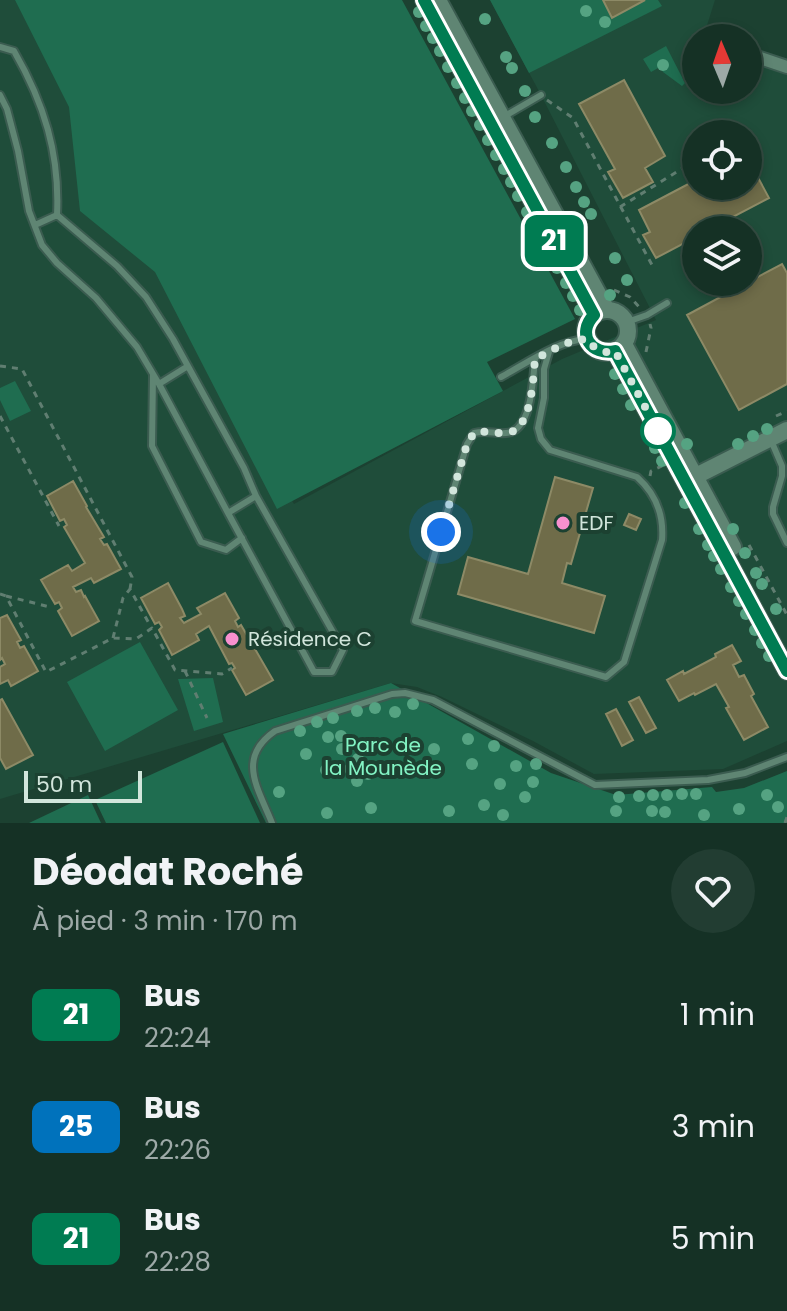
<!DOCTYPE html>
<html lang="fr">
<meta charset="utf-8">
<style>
body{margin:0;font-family:Poppins,sans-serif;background:#223d32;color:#f1f3f6;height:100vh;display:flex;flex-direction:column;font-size:30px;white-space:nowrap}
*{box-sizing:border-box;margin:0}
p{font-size:26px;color:#9da9a7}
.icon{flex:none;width:44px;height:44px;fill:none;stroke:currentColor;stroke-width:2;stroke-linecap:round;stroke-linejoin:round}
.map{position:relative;height:823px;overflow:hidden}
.details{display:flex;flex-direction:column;background:#153125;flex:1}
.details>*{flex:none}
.badge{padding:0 16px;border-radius:12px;font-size:28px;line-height:52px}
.needle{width:52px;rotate:358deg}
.tools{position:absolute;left:682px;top:24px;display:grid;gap:16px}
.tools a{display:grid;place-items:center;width:80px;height:80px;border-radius:50%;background:#153125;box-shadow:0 4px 12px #0003,0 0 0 2px #344c42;font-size:40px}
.scale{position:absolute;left:24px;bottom:20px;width:118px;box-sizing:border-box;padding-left:8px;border:4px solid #d2e6dc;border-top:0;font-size:22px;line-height:28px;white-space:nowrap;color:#d2e6dc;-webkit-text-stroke:6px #1c4131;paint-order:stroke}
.you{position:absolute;width:40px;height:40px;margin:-20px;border:6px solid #fff;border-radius:50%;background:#1a73e8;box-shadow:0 0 0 12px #1a73e833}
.map>.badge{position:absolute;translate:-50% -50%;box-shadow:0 0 0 4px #fff}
.round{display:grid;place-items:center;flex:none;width:84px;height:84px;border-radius:42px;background:#223d32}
.head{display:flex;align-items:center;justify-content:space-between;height:136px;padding:0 32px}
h1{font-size:38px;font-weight:700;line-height:60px}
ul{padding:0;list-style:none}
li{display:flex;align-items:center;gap:24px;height:112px;padding:0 32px}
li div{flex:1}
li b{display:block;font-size:30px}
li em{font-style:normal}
li .badge{min-width:88px;font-weight:700;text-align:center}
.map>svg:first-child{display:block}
.built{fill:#1f4d3a;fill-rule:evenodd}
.green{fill:#1f6d50}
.building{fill:#6f6c49;stroke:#8d8a66;stroke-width:2}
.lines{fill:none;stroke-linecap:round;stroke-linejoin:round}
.service-casing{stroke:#3b5c50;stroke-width:10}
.minor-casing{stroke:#3b5c50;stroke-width:16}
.tertiary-casing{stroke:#3b5c50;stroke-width:20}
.path{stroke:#607e71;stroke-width:3;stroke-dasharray:6 6;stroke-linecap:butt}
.service{stroke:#5f8573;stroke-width:6}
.minor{stroke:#5f8573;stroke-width:12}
.tertiary{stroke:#5f8573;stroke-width:16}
.tree{fill:#55a382}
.line-casing{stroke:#fff;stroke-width:18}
.line{stroke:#007c52;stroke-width:12}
.walk{stroke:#d2e6dc;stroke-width:8;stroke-dasharray:0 14.4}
.stop-dot{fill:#fff;stroke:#007c52;stroke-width:4}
.poi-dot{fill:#f790ce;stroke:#1c4131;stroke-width:3}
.labels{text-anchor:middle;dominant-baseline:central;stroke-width:8;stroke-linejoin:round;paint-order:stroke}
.poi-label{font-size:20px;fill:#d2e6dc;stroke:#1c4131;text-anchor:start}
.park-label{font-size:20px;fill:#83f4c4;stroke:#1c4131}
</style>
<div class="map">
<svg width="787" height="823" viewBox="0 0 787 823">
<rect width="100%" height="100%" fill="#1c4131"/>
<path class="built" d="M 0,0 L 18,0 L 294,504 L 562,359 L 656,320 L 541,95 L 490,0 L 715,0 L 703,38 L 696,38 L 696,90 L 748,90 L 748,61 L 787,75 L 787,741 L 723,769 L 594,774 L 533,741 L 442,697 L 417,687 L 391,683 L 0,799 ZM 696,134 L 748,134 L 748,186 L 696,186 ZM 696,230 L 748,230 L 748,282 L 696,282 Z"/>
<path class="green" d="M 15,0 L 402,0 L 575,319 L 487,362 L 503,391 L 277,509 L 155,272 L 80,211 L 69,107 Z
M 490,0 L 603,0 L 613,17 L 645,0 L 658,0 L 662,6 L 529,73 Z
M 666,46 L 685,83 L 682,86 L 663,72 L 660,67 L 651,72 L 643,59 Z
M 15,381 L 31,411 L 10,421 L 0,400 L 0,388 Z
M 140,642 L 178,710 L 105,751 L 67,682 Z
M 213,678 L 223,722 L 194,731 L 178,679 Z
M 391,683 L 551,773 L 616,795 L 712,787 L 716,792 L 744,788 L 787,771 L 787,823 L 266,823 L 223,734 Z
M 223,742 L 260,823 L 106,823 L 95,800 Z
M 88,795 L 101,823 L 29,823 Z"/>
<path class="building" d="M 603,0 L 645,0 L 612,18 Z
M 624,80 L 665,156 L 645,168 L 653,182 L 623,198 L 608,172 L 615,169 L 579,104 Z
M 748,159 L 769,198 L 708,230 L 696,230 L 696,237 L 656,258 L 643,235 L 650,232 L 639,210 L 696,180 L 696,186 L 748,186 Z
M 782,264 L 787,273 L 787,384 L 739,410 L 687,315 Z
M 555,477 L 593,488 L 571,564 L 567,563 L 562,583 L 605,596 L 594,633 L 458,594 L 468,557 L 528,574 Z
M 73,481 L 87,506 L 86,507 L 104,537 L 100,539 L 104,545 L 107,544 L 121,569 L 94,583 L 91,578 L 73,587 L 76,592 L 81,590 L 84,597 L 85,596 L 99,621 L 72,636 L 58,611 L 62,608 L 59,602 L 55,604 L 41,580 L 68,565 L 72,571 L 85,563 L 64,527 L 67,525 L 64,519 L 60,521 L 47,496 Z
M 629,514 L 641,519 L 636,530 L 624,525 Z
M 168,583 L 182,609 L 185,616 L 180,618 L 184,623 L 201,614 L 197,608 L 225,593 L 239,618 L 235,621 L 238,627 L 241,625 L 273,680 L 246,695 L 232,670 L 235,668 L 232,663 L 229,664 L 209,626 L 196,634 L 199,640 L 172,655 L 159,630 L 162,627 L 159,622 L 155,624 L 141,598 Z
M 7,615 L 21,640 L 17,642 L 20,648 L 24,646 L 38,671 L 11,686 L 8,680 L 0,684 L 0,667 L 5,664 L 2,658 L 0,660 L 0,618 Z
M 732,645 L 741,661 L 733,665 L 739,677 L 744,675 L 754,694 L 751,696 L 768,727 L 744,740 L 726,708 L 729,707 L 716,684 L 695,695 L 694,693 L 679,701 L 667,680 L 683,671 L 684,674 L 716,657 L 715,654 Z
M 639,697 L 656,728 L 646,733 L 629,702 Z
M 2,699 L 33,755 L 6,769 L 0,758 L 0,700 Z
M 616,709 L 633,740 L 622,746 L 606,714 Z"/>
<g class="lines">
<defs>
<path id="service" d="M 0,47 L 14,51 C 44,103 60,154 57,215 L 117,266 L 146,297 L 173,339 L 244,468 L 256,496 L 228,513 L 159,384 L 137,347 L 96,298 L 57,263 L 42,245 L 29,211 L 18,151 L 7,109 L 0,95
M 505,116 L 541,95
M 35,225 L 57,215
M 627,322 L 647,315 L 667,303
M 535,359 C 533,378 532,432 506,433 C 494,434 487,430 474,433 L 467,444 L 415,621 L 606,677 L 624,662 L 662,540 C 664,515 656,494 637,477 L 550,450 L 541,439 L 538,428 L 544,398 L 544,369 L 549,352
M 153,375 L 152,446 L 201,542 L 226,550 L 242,538
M 501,377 C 527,363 559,340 587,339
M 159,384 L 188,366
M 770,438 L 782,466 L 782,476 L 773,507 L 773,514 L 787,543
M 228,513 L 314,672 L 332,672 L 343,650 L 256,496
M 272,823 C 258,788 236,758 275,731 L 392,694 L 405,693 L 433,700 L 595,785 L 708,780 L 745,773 L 787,757"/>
<path id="minor" d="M 748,54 L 787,67"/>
<path id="tertiary" d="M 424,0 L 594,315
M 438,0 L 607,310
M586 331a21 21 0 1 1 42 0a21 21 0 1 1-42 0Z
M 624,344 L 733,547
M 615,351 L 787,671
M 696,476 L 787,430"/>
</defs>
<use href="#service" class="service-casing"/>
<use href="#minor" class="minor-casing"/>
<use href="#tertiary" class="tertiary-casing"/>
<path class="path" d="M 547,100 L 573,118 L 652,265
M 620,207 L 696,160
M 614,290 L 630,297 L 640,308
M 646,352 L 651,328 L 650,324
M 0,366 L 22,369 L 132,577 L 130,589
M 0,416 L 59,526
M 776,416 L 787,411
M 650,476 L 651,471 L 662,466
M 749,545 L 787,615
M 0,594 L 6,596 L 46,672 L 113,638 L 136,639 L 152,628 L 175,670 L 222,674 L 232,668
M 6,596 L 50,607
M 113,638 L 123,598 L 130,589 L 151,627
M 185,671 L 207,718
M 785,823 L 787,817"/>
<use href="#service" class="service"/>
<use href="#minor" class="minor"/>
<use href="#tertiary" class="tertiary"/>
</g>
<g class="tree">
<circle cx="586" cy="11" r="6"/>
<circle cx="419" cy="12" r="6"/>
<circle cx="485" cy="19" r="6"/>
<circle cx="605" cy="22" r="6"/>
<circle cx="426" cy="26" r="6"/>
<circle cx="433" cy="38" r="6"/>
<circle cx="440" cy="51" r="6"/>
<circle cx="506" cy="57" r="6"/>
<circle cx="663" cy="65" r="6"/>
<circle cx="448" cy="67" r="6"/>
<circle cx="512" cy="68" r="6"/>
<circle cx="457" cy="83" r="6"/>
<circle cx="525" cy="91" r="6"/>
<circle cx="465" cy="98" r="6"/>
<circle cx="472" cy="111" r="6"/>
<circle cx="535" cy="117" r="6"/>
<circle cx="480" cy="125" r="6"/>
<circle cx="488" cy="140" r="6"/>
<circle cx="552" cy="143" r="6"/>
<circle cx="496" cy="155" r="6"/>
<circle cx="566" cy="167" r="6"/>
<circle cx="504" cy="169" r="6"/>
<circle cx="511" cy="182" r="6"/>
<circle cx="576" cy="187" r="6"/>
<circle cx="518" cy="196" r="6"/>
<circle cx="584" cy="202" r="6"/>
<circle cx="527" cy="212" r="6"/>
<circle cx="591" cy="214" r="6"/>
<circle cx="535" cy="228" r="6"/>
<circle cx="548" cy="251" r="6"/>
<circle cx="615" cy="258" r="6"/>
<circle cx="557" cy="268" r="6"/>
<circle cx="627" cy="280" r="6"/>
<circle cx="566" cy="283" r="6"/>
<circle cx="610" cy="295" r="6"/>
<circle cx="573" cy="296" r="6"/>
<circle cx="580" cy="310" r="6"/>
<circle cx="615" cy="374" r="6"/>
<circle cx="623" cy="389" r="6"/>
<circle cx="631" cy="405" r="6"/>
<circle cx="767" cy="429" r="6"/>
<circle cx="647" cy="433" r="6"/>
<circle cx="753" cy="436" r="6"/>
<circle cx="687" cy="444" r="6"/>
<circle cx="738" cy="444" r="6"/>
<circle cx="655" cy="448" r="6"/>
<circle cx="662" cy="461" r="6"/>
<circle cx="685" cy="503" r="6"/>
<circle cx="699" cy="529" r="6"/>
<circle cx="733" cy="529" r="6"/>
<circle cx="708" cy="545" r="6"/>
<circle cx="745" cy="553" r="6"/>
<circle cx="714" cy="556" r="6"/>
<circle cx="721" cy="569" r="6"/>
<circle cx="756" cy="573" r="6"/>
<circle cx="762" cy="584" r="6"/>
<circle cx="731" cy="587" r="6"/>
<circle cx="739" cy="601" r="6"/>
<circle cx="776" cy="609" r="6"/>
<circle cx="746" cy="614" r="6"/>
<circle cx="755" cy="630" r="6"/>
<circle cx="762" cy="643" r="6"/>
<circle cx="769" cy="656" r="6"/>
<circle cx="413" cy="704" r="6"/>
<circle cx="375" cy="708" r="6"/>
<circle cx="357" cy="711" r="6"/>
<circle cx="395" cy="712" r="6"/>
<circle cx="333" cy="718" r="6"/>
<circle cx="317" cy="722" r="6"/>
<circle cx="300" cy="731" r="6"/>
<circle cx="341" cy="736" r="6"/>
<circle cx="328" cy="737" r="6"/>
<circle cx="468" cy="739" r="6"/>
<circle cx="494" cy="746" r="6"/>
<circle cx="381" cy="747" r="6"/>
<circle cx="342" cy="749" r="6"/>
<circle cx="434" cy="749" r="6"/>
<circle cx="306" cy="754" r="6"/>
<circle cx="358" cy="759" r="6"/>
<circle cx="472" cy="764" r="6"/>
<circle cx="536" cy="764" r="6"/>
<circle cx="516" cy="766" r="6"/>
<circle cx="350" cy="769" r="6"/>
<circle cx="326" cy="770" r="6"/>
<circle cx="399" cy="771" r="6"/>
<circle cx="368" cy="774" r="6"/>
<circle cx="357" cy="781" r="6"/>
<circle cx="533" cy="782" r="6"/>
<circle cx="500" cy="784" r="6"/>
<circle cx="279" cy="792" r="6"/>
<circle cx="682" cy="794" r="6"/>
<circle cx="696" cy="794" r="6"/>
<circle cx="653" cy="795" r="6"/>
<circle cx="667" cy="795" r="6"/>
<circle cx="767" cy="795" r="6"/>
<circle cx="639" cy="796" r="6"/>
<circle cx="525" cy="797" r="6"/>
<circle cx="619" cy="797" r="6"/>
<circle cx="484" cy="805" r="6"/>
<circle cx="778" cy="807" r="6"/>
<circle cx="371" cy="808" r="6"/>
<circle cx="739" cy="809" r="6"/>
<circle cx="449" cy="811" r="6"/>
<circle cx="616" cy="811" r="6"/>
<circle cx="652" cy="811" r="6"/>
<circle cx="665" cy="812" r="6"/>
<circle cx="327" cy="813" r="6"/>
<circle cx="503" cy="815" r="6"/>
<circle cx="704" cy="815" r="6"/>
</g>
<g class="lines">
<defs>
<path id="line" d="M 424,0 L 594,315 C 576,334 591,356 615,351 L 787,671"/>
</defs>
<use href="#line" class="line-casing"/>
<use href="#line" class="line"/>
<path class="walk" d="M 441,532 L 467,444 L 474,433 C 487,430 494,434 506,433 C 532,432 533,378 535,359 C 553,350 567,340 587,339 C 595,350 603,354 615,351 L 658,431"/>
</g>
<circle class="stop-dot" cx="658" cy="431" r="16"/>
<g class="poi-dot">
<circle cx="563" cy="523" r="8"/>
<circle cx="232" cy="639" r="8"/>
</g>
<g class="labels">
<g class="poi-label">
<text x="579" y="523">EDF</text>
<text x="248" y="639">Résidence C</text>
</g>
<g class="park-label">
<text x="383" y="745">Parc de<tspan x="383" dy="23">la Mounède</tspan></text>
</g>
</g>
</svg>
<div class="tools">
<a><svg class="needle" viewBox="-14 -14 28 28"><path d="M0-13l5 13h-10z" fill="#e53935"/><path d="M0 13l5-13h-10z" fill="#9da9a7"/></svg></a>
<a><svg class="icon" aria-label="locate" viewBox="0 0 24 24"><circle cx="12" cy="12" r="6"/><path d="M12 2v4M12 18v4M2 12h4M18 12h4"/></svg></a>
<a><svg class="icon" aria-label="layers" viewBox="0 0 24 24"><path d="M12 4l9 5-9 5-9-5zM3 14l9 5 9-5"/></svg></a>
</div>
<div class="scale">50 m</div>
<div class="you" style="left:441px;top:532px"></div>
<b class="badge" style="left:554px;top:241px;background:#007c52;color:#fff">21</b>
</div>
<section class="details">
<div class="head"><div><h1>Déodat Roché</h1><p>À pied · 3 min · 170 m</p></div><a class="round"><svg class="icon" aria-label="heart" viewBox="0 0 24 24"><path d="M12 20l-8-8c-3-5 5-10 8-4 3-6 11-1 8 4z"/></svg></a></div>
<ul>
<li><span class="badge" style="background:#007c52;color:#fff">21</span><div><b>Bus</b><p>22:24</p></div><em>1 min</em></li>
<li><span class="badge" style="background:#0072bc;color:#fff">25</span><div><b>Bus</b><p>22:26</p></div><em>3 min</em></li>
<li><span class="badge" style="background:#007c52;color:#fff">21</span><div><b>Bus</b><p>22:28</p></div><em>5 min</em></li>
</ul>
</section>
